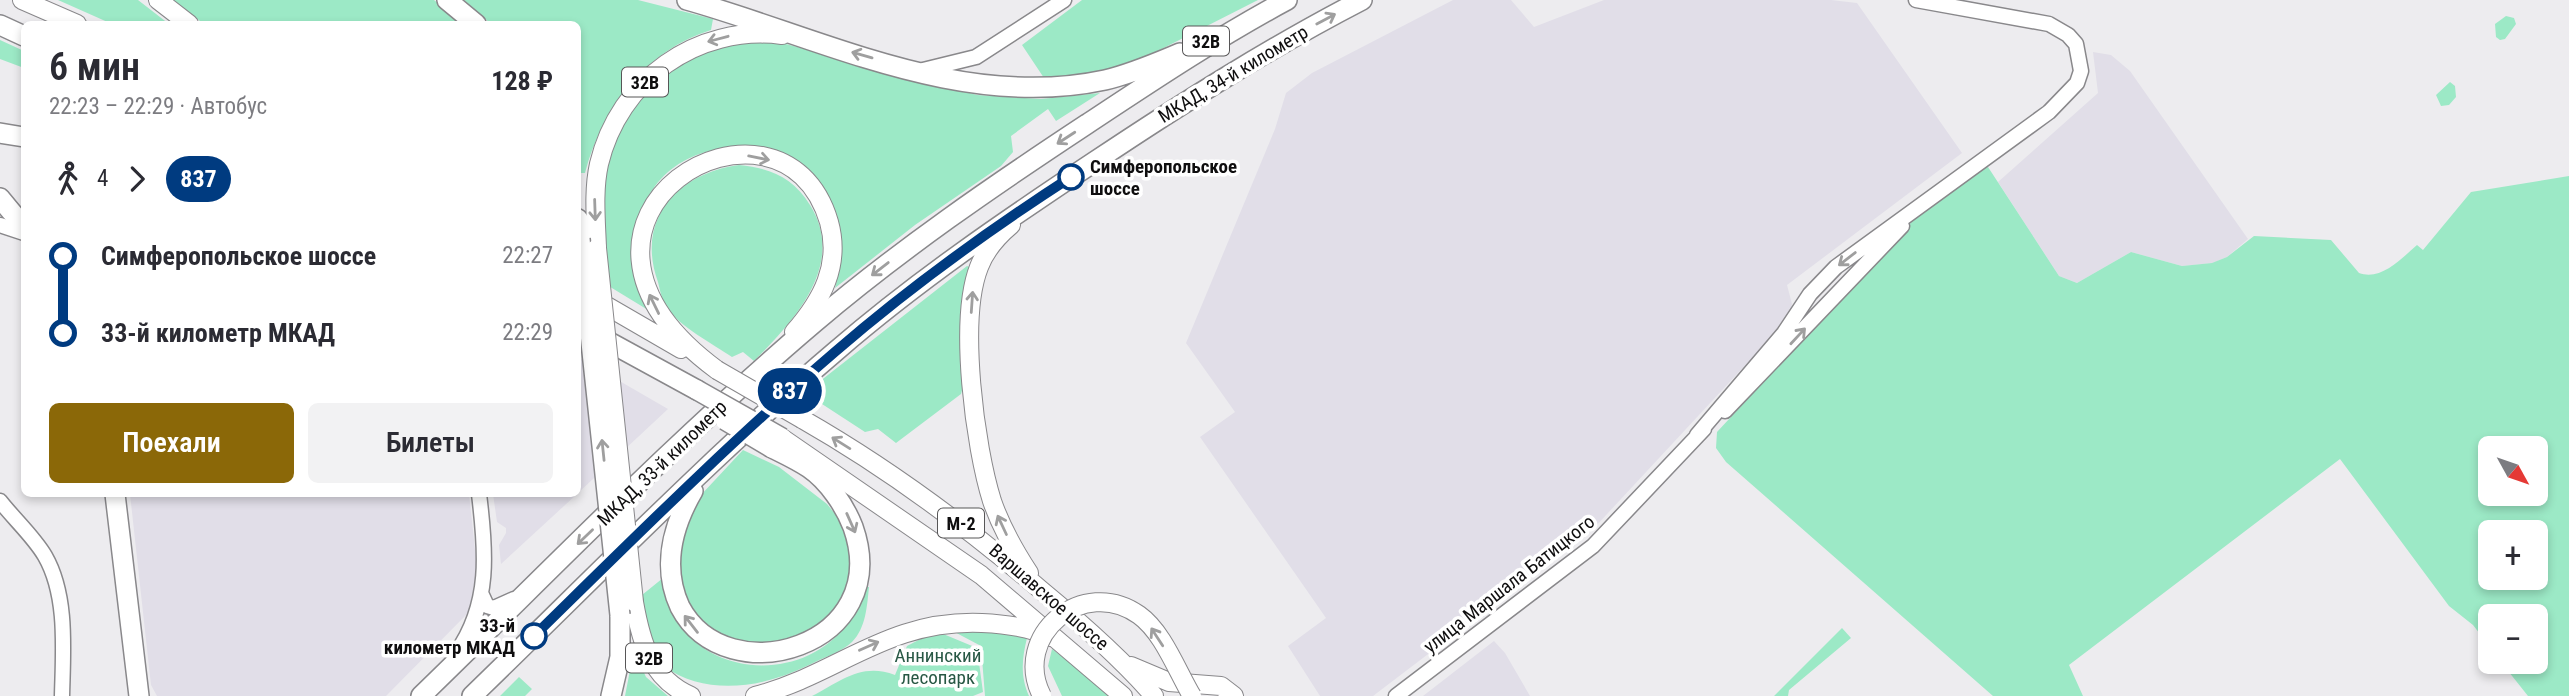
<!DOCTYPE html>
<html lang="ru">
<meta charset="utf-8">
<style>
body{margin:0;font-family:"Roboto Condensed",sans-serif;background:#f2f2f3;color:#2b2b33;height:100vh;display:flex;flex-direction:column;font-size:26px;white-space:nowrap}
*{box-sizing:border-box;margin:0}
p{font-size:23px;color:#7c7c81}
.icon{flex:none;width:38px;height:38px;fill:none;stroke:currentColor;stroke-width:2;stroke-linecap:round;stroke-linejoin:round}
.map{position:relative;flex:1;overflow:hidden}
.panel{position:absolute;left:21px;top:21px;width:560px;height:476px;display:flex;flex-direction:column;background:#fff;border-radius:10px;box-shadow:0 4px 10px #0003}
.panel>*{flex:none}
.badge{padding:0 14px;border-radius:23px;font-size:24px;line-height:46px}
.needle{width:46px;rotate:130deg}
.buttons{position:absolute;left:2478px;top:436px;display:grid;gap:14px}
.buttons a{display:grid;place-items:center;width:70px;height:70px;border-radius:10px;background:#fff;box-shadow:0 4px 10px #0003;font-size:35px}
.map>.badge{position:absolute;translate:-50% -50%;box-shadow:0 0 0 4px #fff}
.legs{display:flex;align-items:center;gap:10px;height:77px;padding:0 28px;font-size:23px}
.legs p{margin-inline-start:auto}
.overview{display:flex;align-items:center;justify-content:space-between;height:119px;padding:0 28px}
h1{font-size:38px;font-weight:600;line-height:52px}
.cta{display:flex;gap:14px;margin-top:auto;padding:14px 28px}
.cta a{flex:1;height:80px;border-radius:10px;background:#8b6808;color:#fff;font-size:28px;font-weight:600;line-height:80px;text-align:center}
.cta a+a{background:#f2f2f3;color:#2b2b33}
ul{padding:0 28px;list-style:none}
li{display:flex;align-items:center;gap:24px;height:77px;font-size:26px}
li i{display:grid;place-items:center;width:10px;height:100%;margin:0 9px;background:currentColor}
li i::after{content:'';width:18px;height:18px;margin:-9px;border:5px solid;border-radius:50%;background:#fff}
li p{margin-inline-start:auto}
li:first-child i{background:linear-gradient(#0000 50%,currentColor 0)}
li:last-child i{background:linear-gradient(currentColor 50%,#0000 0)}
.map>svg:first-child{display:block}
.built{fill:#e1dee8}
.green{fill:#9ce9c6;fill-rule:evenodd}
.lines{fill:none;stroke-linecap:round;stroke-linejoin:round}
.minor-casing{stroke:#89888b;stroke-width:17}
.major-casing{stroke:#89888b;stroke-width:20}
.highway-casing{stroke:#89888b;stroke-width:22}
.minor{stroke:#fff;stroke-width:14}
.major{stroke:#fff;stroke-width:18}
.highway{stroke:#fff;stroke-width:19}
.major-bridge-casing{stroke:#89888b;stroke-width:20;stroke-linecap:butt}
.highway-bridge-casing{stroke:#89888b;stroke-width:22;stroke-linecap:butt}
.major-bridge{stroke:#fff;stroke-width:18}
.highway-bridge{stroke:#fff;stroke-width:19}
.oneway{stroke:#9f9f9f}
.line-1-casing{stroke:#fff;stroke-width:16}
.line-1{stroke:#003b80;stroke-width:10}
.stop-1-dot{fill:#fff;stroke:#003b80;stroke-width:3.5}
.labels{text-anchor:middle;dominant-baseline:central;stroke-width:7;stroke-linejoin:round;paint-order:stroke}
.shield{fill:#fff;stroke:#575657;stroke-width:2}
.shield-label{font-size:18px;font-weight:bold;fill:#0f0e0f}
.street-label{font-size:19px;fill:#0f0e0f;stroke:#fff}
.stop-label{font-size:19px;font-weight:bold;fill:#0f0e0f;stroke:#fff;text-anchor:start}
.park-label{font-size:19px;fill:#275744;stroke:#fff}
</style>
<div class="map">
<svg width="2569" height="696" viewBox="0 0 2569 696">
<rect width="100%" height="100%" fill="#edecef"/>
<path class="built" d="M 1453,0 L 1511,0 L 1534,27 L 1604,0 L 1831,0 L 1857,3 L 1962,153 L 1787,285 L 1792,304 L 1790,317 L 1595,527 L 1373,696 L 1320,696 L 1288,646 L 1326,618 L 1200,437 L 1235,412 L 1186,343 L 1275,129 L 1286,93 L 1312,73 Z
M 2093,52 L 2111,55 L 2130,71 L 2248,239 L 2227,257 L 2213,263 L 2182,266 L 2131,252 L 2077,283 L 2059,276 L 1998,182 L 2098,93 Z
M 578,357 L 668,409 L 578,493 Z
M 130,494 L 469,494 L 477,568 L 469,612 L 386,696 L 157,696 L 151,685 Z
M 493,494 L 577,494 L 501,564 L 499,545 L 506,533 L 506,528 L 497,522 Z
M 1494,641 L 1505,653 L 1530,696 L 1423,696 Z"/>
<path class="green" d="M 58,0 L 138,0 L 169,24 L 112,24 Z
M 172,0 L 434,0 L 464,24 L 204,24 Z
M 464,0 L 638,0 L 713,19 L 711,30 C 646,50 602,108 585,173 L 581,173 L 578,159 L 578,24 L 491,24 Z
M 1082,0 L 1258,0 L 1134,63 L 1102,73 L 1046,81 L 1022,45 Z
M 2506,16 L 2514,18 L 2516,24 L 2505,39 L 2500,40 L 2496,37 L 2495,24 Z
M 0,40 L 24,51 L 24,68 L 0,59 Z
M 763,40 L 786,44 L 977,95 L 1041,99 L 1100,93 L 1056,121 L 1048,109 L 1011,136 L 1013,152 L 1001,166 L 915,225 L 835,288 C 885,99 573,96 648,310 L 607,285 C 606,250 601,216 605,180 C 611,116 661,63 721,46 C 734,42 750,42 763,40 Z
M 2450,82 L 2455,86 L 2456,97 L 2449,105 L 2441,106 L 2436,95 Z
M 739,165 C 770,168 793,177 810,205 C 847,264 794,321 754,361 L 743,352 L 732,357 C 713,344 679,326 667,308 C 662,301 660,290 658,282 C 635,219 678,173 739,165 Z
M 1977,167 L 1988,167 L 2059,276 L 2077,283 L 2131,252 L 2182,266 L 2212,263 L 2227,257 L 2254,236 L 2331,240 L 2359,273 C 2381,281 2401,259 2417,245 L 2423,250 L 2471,192 L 2569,176 L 2569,696 L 2528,696 L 2501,662 L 2536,662 L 2536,616 L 2490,616 L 2490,647 L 2473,625 L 2449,606 L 2340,459 L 2069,665 L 2083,696 L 1993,696 L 1726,462 L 1716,448 L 1717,432 L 1919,214 ZM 2490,448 L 2536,448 L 2536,494 L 2490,494 ZM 2490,532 L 2536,532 L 2536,578 L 2490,578 Z
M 967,266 L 972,268 L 966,376 L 961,394 L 896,443 L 878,429 L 865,432 L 822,404 L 810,389 Z
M 743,450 L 779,467 L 827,504 L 844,525 L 851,541 L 852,583 L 818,633 L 740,649 L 693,616 L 678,578 L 680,534 L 700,496 Z
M 663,578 C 667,594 670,610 679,624 C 717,679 806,679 846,625 C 855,613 860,601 865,587 L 869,587 C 867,606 866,628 852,642 C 842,652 822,658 809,665 C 760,689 706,696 663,666 C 647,648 646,617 642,595 Z
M 947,628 L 996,630 L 1027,638 C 1022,658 1020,676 1029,696 L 985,696 L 981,646 Z
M 1842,628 L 1851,638 L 1789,690 L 1788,696 L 1774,696 Z
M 936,631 L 977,648 L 983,692 L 973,696 L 812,696 C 841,681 862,662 895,675 L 907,646 Z
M 1052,649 L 1113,696 L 1062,696 L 1048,666 Z
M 639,662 L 646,677 L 668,696 L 625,696 L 631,665 Z
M 519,677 L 532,689 L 525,696 L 500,696 Z"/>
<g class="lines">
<defs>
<path id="minor" d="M 923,70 L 976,57 L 1064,0
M 0,225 L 24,233
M 1725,411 L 1902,226
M 1697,435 L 1784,333 L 1810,294 L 1836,267 L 2049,112 L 2077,83 L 2081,71 L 2076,44 L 2068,35 L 2049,24 L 1916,0
M 0,501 C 14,519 34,537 45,556 C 68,596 63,651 62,696
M 481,593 L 487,606 L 494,608 L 514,599
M 456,653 C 491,604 486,550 479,494
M 1396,696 L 1593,546 L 1704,429"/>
<path id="major" d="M 22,0 L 77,24
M 158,0 L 189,24
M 1011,225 C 998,236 985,251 979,267 C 958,320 975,447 992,501 C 1001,527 1014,550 1029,573
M 597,248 C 596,220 593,191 599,164 C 619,80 697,24 782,35
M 593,298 L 681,349
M 717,370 C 510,217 782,62 829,222 C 841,265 822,300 794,332
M 802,419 C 888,468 966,526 1041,590 C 1081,623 1120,657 1154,696
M 782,438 L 981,575 L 1123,696
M 634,602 C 641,642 651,679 691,696
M 1131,666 L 1169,682 L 1221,686 L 1234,696
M 755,696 C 839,674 887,619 982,623 C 1004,624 1030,627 1050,637"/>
<path id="highway" d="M 447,0 L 476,24
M 687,0 C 822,38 961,111 1105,80 C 1131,74 1156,63 1180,53
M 0,25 L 24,36
M 0,133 L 24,137
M 0,198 L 24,227
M 578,219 L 580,239
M 578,325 L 697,390
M 693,491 C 672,527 662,568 680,607 C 727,696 895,646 853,527 C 845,506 828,481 809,468 C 797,460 784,454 772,448
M 115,494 L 139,696
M 421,696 C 551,570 677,439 815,322 C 901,249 993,186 1087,124 C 1152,81 1218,37 1287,0
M 472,696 C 592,580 709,459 836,351 C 917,281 1005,221 1094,162 C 1181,104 1269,48 1362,0
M 611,696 L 620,657 L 620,615"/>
</defs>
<use href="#minor" class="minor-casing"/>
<use href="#major" class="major-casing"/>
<use href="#highway" class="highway-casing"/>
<use href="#minor" class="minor"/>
<use href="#major" class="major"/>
<use href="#highway" class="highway"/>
<defs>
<path id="major-bridge" d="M 597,248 L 634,602
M 717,370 L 802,419
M 1042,696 C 1011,636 1083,575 1139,615 C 1163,632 1177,671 1192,696"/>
<path id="highway-bridge" d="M 580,239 L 620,615
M 697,390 L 782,438
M 725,420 L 772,448"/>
</defs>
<use href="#major-bridge" class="major-bridge-casing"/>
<use href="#highway-bridge" class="highway-bridge-casing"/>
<use href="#major-bridge" class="major-bridge"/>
<use href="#highway-bridge" class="highway-bridge"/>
</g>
<defs><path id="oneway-shaft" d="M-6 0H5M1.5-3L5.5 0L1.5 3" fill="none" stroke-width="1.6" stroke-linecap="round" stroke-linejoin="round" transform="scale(1.75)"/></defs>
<g class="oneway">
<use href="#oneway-shaft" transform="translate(1326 19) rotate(-28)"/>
<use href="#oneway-shaft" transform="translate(718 39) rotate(165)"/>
<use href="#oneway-shaft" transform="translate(862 55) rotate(-164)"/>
<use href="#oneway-shaft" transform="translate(1066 138) rotate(147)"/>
<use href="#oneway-shaft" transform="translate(759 158) rotate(11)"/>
<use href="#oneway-shaft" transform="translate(595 210) rotate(88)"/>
<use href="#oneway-shaft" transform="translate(1847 259) rotate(142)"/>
<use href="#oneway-shaft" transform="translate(880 269) rotate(142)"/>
<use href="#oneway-shaft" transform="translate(972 302) rotate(-86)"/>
<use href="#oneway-shaft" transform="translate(654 304) rotate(-116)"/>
<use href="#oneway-shaft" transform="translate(1798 336) rotate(-47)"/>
<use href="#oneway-shaft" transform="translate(841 443) rotate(-148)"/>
<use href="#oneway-shaft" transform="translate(603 450) rotate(-96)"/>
<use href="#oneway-shaft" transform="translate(851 523) rotate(66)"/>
<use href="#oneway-shaft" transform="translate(1002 525) rotate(-115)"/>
<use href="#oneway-shaft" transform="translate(585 537) rotate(136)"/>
<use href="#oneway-shaft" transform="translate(691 624) rotate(-128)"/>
<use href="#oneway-shaft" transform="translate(1157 637) rotate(-123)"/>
<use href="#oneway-shaft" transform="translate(869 646) rotate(-24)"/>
</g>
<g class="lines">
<defs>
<path id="line-1" d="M 534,636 C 633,539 731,441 836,351 C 910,287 989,230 1071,177"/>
</defs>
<use href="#line-1" class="line-1-casing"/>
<use href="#line-1" class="line-1"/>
</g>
<g class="stop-1-dot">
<circle cx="1071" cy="177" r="12"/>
<circle cx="534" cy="636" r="12"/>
</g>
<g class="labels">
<g class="shield">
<rect x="1183" y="26.5" width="46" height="29" rx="5"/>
<rect x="622" y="67.5" width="46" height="29" rx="5"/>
<rect x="938" y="508.5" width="46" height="29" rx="5"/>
<rect x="626" y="643.5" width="46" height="29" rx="5"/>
</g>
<g class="shield-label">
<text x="1206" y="41">32B</text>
<text x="645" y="82">32B</text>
<text x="961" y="523">М-2</text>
<text x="649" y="658">32B</text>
</g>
<g class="street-label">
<text transform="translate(1233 74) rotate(-31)">МКАД, 34-й километр</text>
<text transform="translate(662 463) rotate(-44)">МКАД, 33-й километр</text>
<text transform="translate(1509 584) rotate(-38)">улица Маршала Батицкого</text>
<text transform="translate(1049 597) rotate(41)">Варшавское шоссе</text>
</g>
<g class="stop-label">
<text x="1090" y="166">Симферопольское<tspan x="1090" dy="22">шоссе</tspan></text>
<text x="515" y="625" text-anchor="end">33-й<tspan x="515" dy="22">километр МКАД</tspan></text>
</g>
<g class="park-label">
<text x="938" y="655">Аннинский<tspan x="938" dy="22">лесопарк</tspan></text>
</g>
</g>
</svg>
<div class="buttons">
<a><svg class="needle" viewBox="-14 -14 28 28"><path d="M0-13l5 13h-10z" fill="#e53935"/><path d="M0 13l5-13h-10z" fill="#7c7c81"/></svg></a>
<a>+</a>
<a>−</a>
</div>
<b class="badge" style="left:790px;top:391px;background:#003b80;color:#fff">837</b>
<section class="panel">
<div class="overview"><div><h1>6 мин</h1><p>22:23 – 22:29 · Автобус</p></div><b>128 ₽</b></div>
<div class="legs"><svg class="icon" aria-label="walk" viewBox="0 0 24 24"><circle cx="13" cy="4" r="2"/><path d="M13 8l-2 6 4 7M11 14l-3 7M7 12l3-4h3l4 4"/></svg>4<svg class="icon" aria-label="forward" viewBox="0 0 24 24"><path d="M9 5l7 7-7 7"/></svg><b class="badge" style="background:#003b80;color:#fff">837</b></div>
<ul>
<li><i style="color:#003b80"></i><b>Симферопольское шоссе</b><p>22:27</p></li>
<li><i style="color:#003b80"></i><b>33-й километр МКАД</b><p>22:29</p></li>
</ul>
<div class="cta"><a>Поехали</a><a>Билеты</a></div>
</section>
</div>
